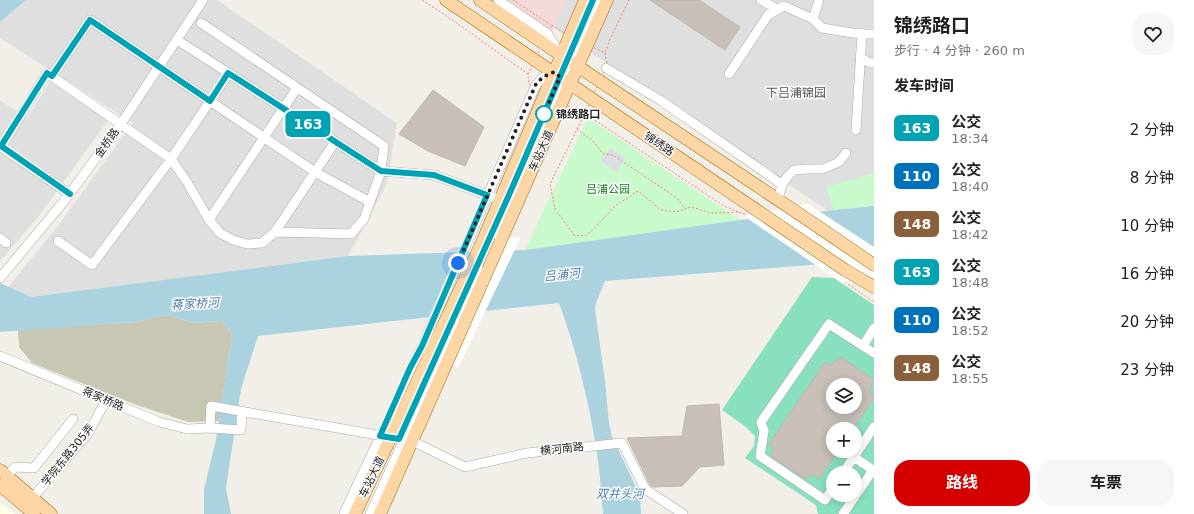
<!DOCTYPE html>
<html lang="zh">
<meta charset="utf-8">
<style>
body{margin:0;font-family:"DejaVu Sans","Noto Sans SC",sans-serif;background:#f6f6f6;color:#202124;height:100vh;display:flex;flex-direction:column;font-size:15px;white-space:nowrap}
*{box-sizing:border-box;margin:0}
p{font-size:13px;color:#757577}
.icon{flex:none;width:22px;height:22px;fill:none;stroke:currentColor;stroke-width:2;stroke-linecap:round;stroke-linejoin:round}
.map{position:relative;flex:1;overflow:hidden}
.side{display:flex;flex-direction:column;background:#fff;width:320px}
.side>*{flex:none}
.badge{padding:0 8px;border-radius:6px;font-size:14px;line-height:26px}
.fabs{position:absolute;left:826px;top:378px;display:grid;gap:8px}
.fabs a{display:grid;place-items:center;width:36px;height:36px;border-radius:50%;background:#fff;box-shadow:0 2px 10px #0003;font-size:20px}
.you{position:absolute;width:20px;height:20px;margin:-10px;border:3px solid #fff;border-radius:50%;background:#1a73e8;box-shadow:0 0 0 6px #1a73e833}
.map>.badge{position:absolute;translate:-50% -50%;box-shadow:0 0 0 2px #fff}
h2{padding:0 20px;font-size:15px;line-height:36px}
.round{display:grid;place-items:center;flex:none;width:42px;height:42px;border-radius:16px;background:#f6f6f6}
.overview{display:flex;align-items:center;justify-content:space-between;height:68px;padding:0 20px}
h1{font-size:19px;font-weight:700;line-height:30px}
.button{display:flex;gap:8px;margin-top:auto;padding:8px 20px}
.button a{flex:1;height:46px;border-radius:16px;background:#d40000;color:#fff;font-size:16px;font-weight:700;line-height:46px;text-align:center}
.button a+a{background:#f6f6f6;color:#202124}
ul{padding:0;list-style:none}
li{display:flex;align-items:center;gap:12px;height:48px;padding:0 20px}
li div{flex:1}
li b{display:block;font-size:15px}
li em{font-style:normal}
li .badge{min-width:44px;font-weight:700;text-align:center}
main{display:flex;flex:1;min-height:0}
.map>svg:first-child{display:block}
.residential{fill:#e0dfdf}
.commercial{fill:#f2dad9}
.education{fill:#ffffe5}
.construction{fill:#c7c7b4}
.park{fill:#c8facc}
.pitch{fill:#88e0be;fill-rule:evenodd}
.plaza{fill:#dddde8}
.water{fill:#aad3df}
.pier{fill:#fff}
.building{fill:#c7bfb8;stroke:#c4b6ab;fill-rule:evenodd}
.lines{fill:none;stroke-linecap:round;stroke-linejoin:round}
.minor-casing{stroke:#a9a9a9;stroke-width:10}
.major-casing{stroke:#a06b00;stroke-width:13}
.path{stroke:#fa8072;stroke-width:1;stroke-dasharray:2 2;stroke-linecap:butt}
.minor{stroke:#fff;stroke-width:9}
.major{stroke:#fcd6a4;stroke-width:12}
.line-casing{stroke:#fff;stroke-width:9}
.line{stroke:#00a3b4;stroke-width:6}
.walk{stroke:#222;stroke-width:4;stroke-dasharray:0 7.2}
.stop-dot{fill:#fff;stroke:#00a3b4;stroke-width:2}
.labels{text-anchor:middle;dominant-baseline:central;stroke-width:3;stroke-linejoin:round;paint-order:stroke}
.stop-label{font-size:11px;font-weight:bold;fill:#222;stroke:#fff;text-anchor:start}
.street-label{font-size:11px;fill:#222;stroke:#fff}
.park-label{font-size:11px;fill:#0c8416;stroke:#fff}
.neighbourhood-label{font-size:12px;fill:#555;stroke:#fff}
.water-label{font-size:12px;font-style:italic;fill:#4a7aab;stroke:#fff}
</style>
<main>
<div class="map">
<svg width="874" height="514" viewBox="0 0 874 514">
<rect width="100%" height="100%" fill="#f2efe9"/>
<path class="residential" d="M 26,0 L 217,0 L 397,123 L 387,184 L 348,256 L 31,297 L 8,287 L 54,231 L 133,123 L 0,38 L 0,22 Z
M 512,0 L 874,0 L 874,228 L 857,230 Z
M 51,80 L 109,119 L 39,216 L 0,261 L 0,100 L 27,118 Z"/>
<path class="commercial" d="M 506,0 L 566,0 L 552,31 Z"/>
<path class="education" d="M 0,502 L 15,514 L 0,514 Z"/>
<path class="construction" d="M 167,315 L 194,323 L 222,321 L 232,334 L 219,421 L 188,422 L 134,404 L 32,363 L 19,347 L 18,330 L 136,322 Z"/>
<path class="park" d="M 588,118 L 740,220 L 525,250 Z
M 874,173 L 874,206 L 834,210 L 826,187 Z"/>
<path class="pitch" d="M 812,277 L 834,278 L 874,305 L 874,514 L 818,514 L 816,505 L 745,458 L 754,446 L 755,436 L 746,427 L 722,410 ZM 833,385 L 855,385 L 855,407 L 833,407 ZM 833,429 L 855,429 L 855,451 L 833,451 ZM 833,473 L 855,473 L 855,495 L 833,495 Z"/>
<path class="plaza" d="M 610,148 L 625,158 L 616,172 L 601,161 Z"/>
<path class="water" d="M 0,0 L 26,0 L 0,22 Z
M 874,206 L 874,260 L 605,281 L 596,303 L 595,309 L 605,381 L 609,423 L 612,437 L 640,495 L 641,514 L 603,514 C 601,492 600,469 596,447 C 588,398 576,349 559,303 L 258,336 L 241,389 L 226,488 L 231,514 L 204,514 L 204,489 L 216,440 L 232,334 L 222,321 L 194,323 L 167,315 L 136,322 L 0,332 L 0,283 L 31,297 L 348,256 L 525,250 L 740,220 Z"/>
<path class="pier" d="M 808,204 L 874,247 L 874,276 L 845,285 L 744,216 Z
M 521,237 L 458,368 L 415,349 L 462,241 Z"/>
<path class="building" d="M 650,0 L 699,0 L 740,27 L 725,50 Z
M 433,90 L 484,127 L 465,166 L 428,151 L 399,134 Z
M 841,357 L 873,379 L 870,392 L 874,395 L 874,398 L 853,429 L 833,429 L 833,451 L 838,451 L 819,479 L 812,474 L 805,479 L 771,456 L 773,448 L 769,444 L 825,362 L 830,365 ZM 833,385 L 855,385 L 855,407 L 833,407 Z
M 719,404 L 724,465 L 700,467 L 682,486 L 653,487 L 650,485 L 627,438 L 682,436 L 687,406 Z"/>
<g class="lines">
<defs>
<path id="minor" d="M 498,0 L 548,34 L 559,52
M 761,0 L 777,9
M 813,19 L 822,28 L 852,33 L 874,34
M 177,40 L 381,171 L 434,175 L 500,200
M 860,57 L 870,63 L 874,63
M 606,68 L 660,100 L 770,176 L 782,185 L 778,199
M 729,74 L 768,15 L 784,6 L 813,19 L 819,0
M 52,76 L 90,20 L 315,172 L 370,202
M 856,130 L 862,33
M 782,185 L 787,177 L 794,170 L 807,169 L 823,169 L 839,162 L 846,153
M 70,194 L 1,147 L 47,73 L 171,159 L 187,182 L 209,220 L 220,233 L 233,240 L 247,244 L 262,243 L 275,232 L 351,234 L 364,219 L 381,171 L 384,146 L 201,23
M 209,220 L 297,88
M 275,232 L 335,142
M 497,235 L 600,0
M 0,238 L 6,243
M 58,241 L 92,265 L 171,159 L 229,73
M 0,278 L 65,200 L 121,124 L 203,0
M 863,346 L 874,328
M 0,356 L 159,422 L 187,429 L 210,428 L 241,430 L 242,411
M 210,428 L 211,406 L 412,441 L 465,467 L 527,453 L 622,443 L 645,489 L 683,514
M 843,473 L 874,427
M 7,476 L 15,467 L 34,468 L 73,419
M 833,488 L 825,500 L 760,456 L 764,431 L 761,422 L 829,324 L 874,353
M 29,502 L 89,432 L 106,400
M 344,514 C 356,486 370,458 383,431 C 396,402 407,374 422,346 L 535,87 L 543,77 L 554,72
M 370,514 L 481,271
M 843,514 L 873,470 L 854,457"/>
<path id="major" d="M 446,0 L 845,270 L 874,287
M 480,0 C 610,90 744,175 874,265
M 0,470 L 51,514
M 0,485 L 34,514
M 355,514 L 483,240 L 585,0
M 380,514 L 607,0"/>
</defs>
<use href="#minor" class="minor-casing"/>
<use href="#major" class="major-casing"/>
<path class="path" d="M 422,0 L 454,21 L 528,74
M 513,0 L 551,25
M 552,25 L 569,36 L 605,53 L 607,65 L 584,115 L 529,84 L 528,74 Z
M 605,52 L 611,37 L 629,0
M 577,129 L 594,142 L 603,154 L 613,155 L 677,198 L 685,208
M 738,212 L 724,206 L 596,121 L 584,115 L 550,184 L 555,209 L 574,235 L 585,236 L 593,230 L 615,206 L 638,191 L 661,210 L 676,212 L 691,207 L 711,213 L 738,212 L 745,214
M 845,282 L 874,302"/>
<use href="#minor" class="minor"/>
<use href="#major" class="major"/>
</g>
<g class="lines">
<defs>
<path id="line" d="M 70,194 L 1,146 L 47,73 L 52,76 L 90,20 L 210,101 L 228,73 L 381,171 L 434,175 L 487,195 L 422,346 L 410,368 L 380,436 L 399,439 L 509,195 L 593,0"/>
</defs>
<use href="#line" class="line-casing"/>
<use href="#line" class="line"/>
<path class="walk" d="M 458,263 L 536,84 L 543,77 L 554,72 L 560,77 L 544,114"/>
</g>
<circle class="stop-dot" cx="544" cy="114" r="8"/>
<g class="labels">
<g class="stop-label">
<text x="556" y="114">锦绣路口</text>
</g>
<g class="street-label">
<text transform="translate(107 143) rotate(-54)">金桥路</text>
<text transform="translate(659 144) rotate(34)">锦绣路</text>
<text transform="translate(541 151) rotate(-66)">车站大道</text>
<text transform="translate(103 399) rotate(23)">蒋家桥路</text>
<text transform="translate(562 449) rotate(-6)">横河南路</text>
<text transform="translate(68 455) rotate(-51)">学院东路305弄</text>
<text transform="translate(372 477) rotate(-65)">车站大道</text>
</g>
<g class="park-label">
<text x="608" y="189">吕浦公园</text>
</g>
<g class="neighbourhood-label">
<text x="796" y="93">下吕浦锦园</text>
</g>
<g class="water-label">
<text transform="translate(562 275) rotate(-6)">吕浦河</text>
<text transform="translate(195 304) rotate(-3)">蒋家桥河</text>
<text x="620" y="494">双井头河</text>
</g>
</g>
</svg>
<div class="fabs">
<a><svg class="icon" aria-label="layers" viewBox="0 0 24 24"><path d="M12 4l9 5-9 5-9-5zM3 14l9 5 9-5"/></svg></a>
<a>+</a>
<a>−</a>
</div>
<div class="you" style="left:458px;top:263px"></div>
<b class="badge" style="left:308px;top:124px;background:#00a3b4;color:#fff">163</b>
</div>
<section class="side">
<div class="overview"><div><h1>锦绣路口</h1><p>步行 · 4 分钟 · 260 m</p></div><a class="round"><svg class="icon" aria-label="heart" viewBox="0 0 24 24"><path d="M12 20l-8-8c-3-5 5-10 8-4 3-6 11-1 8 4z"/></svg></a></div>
<h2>发车时间</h2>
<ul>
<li><span class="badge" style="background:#00a3b4;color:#fff">163</span><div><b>公交</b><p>18:34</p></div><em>2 分钟</em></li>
<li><span class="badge" style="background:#0072bc;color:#fff">110</span><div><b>公交</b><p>18:40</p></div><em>8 分钟</em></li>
<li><span class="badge" style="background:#8b5e3c;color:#fff">148</span><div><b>公交</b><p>18:42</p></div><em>10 分钟</em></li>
<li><span class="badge" style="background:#00a3b4;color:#fff">163</span><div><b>公交</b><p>18:48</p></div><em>16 分钟</em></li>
<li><span class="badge" style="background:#0072bc;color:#fff">110</span><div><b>公交</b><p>18:52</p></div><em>20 分钟</em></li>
<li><span class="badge" style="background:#8b5e3c;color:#fff">148</span><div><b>公交</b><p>18:55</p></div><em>23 分钟</em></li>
</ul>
<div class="button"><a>路线</a><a>车票</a></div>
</section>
</main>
